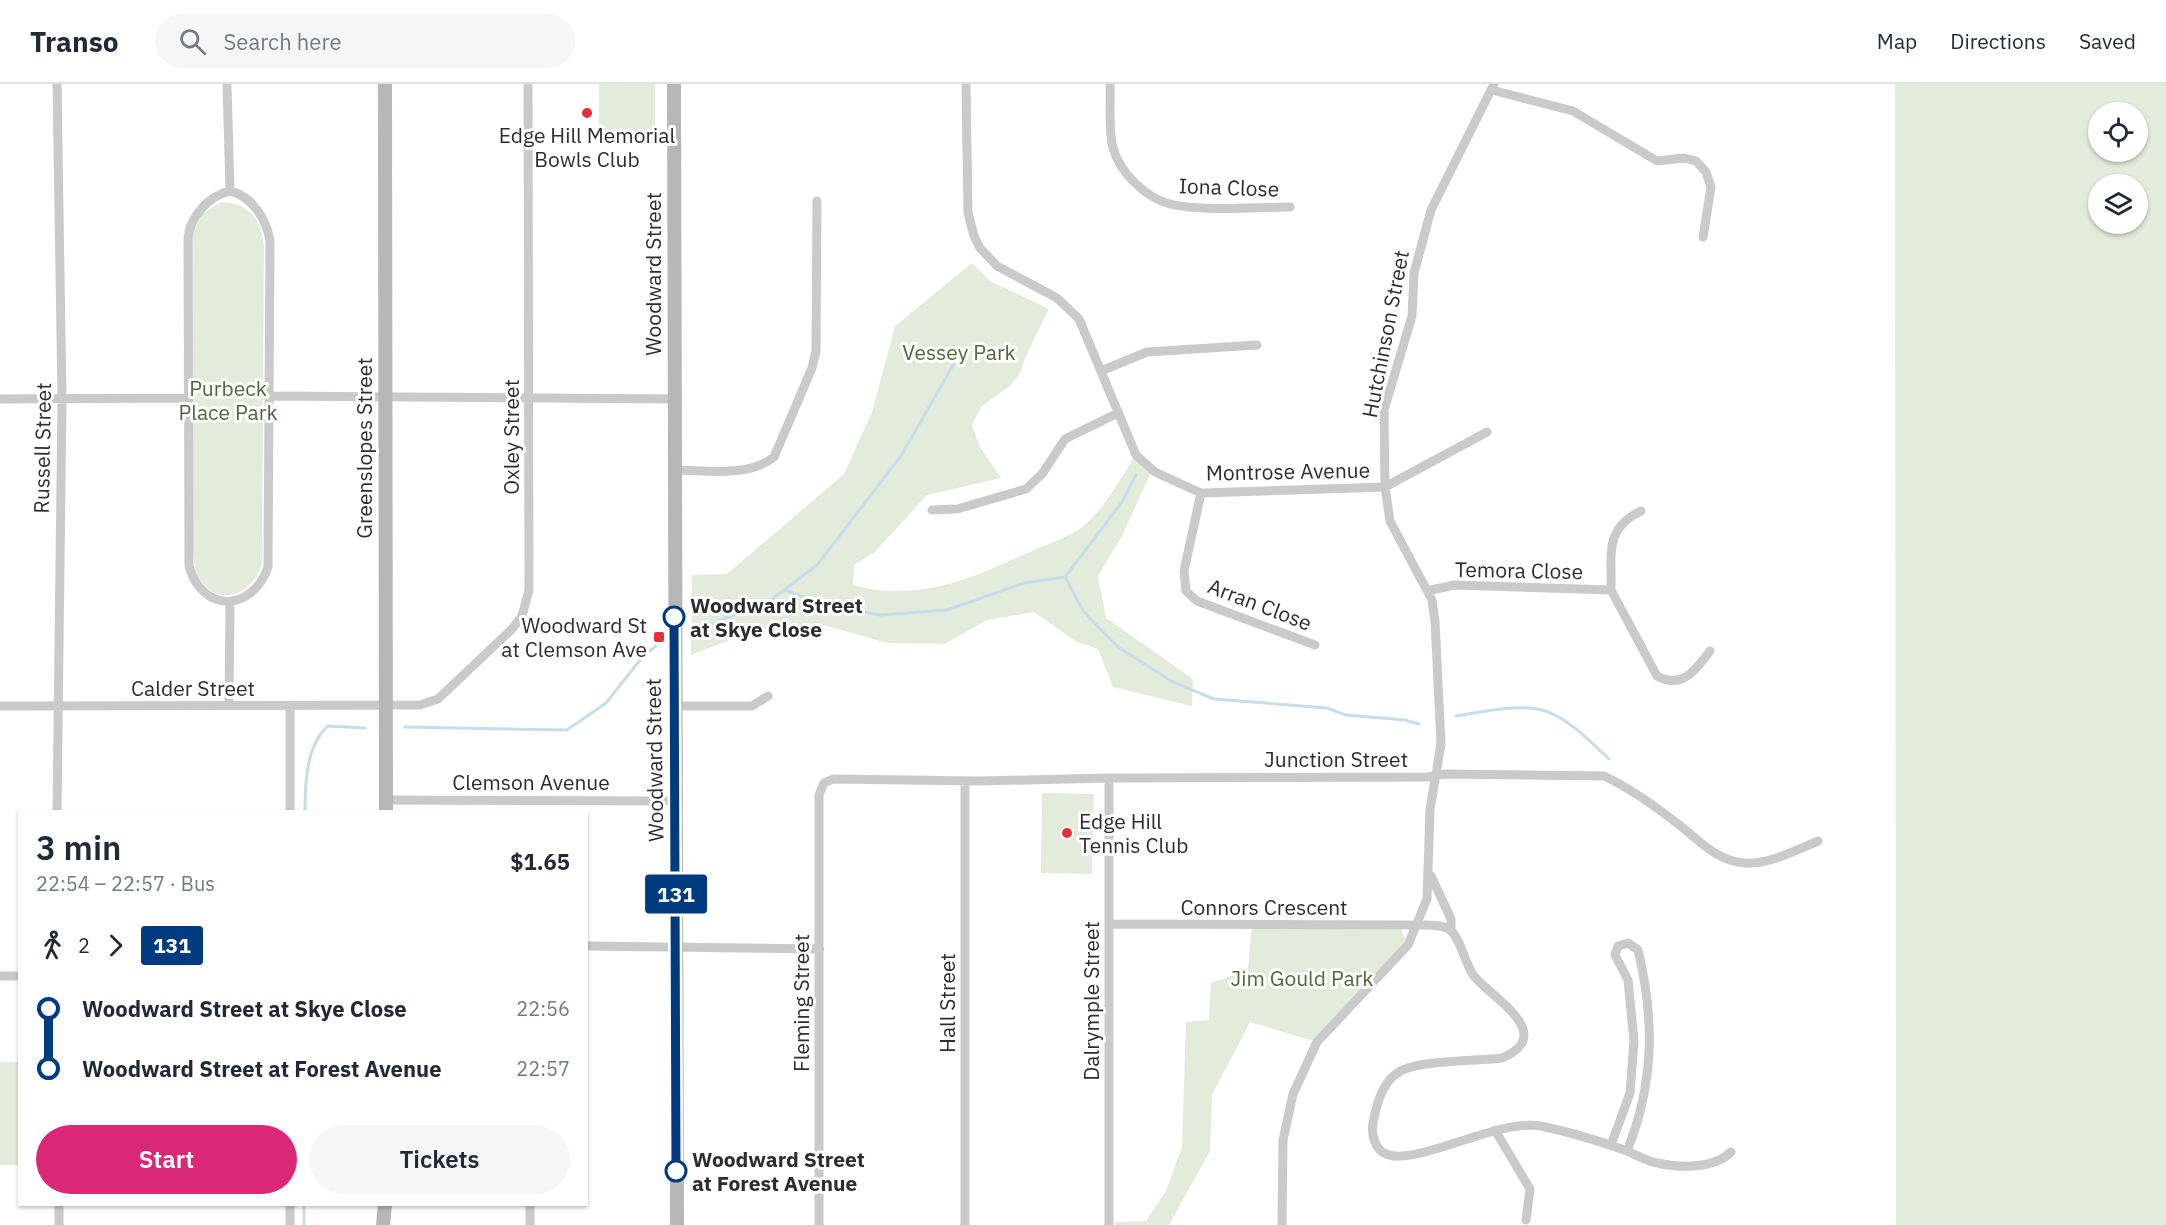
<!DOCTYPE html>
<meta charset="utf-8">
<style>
body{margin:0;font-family:"IBM Plex Sans",sans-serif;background:#f6f6f7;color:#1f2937;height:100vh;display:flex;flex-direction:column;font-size:22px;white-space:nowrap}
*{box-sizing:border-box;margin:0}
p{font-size:20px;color:#747a83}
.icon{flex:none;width:33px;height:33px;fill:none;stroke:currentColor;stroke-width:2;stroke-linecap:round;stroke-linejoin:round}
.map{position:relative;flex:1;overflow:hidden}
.details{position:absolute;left:18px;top:726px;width:570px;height:396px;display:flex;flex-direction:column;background:#fff;border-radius:0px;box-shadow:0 2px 4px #0004}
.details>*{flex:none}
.badge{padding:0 12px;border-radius:4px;font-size:21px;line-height:39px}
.tools{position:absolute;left:2088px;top:18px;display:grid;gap:12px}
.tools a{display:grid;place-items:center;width:60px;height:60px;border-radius:50%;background:#fff;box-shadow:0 2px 4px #0004;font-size:30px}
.map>.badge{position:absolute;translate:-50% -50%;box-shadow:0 0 0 3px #fff}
.legs{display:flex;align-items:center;gap:9px;height:66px;padding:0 18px;font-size:20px}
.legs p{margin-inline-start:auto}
.overview{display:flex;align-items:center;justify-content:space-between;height:102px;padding:0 18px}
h1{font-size:33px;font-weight:600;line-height:45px}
.button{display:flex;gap:12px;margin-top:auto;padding:12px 18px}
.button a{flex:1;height:69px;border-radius:36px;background:#db2777;color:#fff;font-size:24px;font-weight:600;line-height:69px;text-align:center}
.button a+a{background:#f6f6f7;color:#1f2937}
ul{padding:0 18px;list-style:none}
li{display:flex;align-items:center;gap:21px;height:60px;font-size:22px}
li i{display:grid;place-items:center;width:9px;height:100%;margin:0 8px;background:currentColor}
li i::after{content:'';width:15px;height:15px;margin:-8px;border:4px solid;border-radius:50%;background:#fff}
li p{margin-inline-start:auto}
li:first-child i{background:linear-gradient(#0000 50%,currentColor 0)}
li:last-child i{background:linear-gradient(currentColor 50%,#0000 0)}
header{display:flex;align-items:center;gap:36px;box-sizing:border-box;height:84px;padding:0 30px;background:#fff;border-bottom:2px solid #e0e1e3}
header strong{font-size:28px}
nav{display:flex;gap:33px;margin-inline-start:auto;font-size:21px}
.search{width:420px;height:54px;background:#f6f6f7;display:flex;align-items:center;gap:15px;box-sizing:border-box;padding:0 21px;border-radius:33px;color:#747a83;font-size:22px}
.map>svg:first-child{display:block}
.green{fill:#e3ebdb;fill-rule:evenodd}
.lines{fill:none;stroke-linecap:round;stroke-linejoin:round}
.stream{stroke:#c7ddeb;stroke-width:3}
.street{stroke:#cacaca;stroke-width:9}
.secondary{stroke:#b7b7b7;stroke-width:14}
.line-1-casing{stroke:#fff;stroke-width:14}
.line-1{stroke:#003b80;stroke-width:9}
.poi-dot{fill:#e52f3b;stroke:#fff;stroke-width:2}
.stop-1-dot{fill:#fff;stroke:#003b80;stroke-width:3}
.labels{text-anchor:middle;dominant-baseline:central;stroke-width:6;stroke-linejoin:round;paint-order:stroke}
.poi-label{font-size:21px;fill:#2d2d2d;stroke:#fff}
.street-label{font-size:21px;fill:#2d2d2d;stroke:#fff}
.park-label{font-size:21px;fill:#50693b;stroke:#fff}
.stop-label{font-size:21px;font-weight:bold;fill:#2d2d2d;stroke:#fff;text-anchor:start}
</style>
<header>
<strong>Transo</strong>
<div class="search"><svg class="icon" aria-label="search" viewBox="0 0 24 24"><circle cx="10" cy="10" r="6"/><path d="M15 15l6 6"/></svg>Search here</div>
<nav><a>Map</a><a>Directions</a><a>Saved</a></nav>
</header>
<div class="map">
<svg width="2166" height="1141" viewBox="0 0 2166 1141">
<rect width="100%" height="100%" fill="#fff"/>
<path class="green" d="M 599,0 L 655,0 L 655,55 L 599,55 Z
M 1895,0 L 2166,0 L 2166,1141 L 1896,1141 ZM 2098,28 L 2138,28 L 2138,68 L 2098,68 ZM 2098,100 L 2138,100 L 2138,140 L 2098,140 Z
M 221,118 C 249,119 262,136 264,163 L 262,478 C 255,509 219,526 199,494 C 194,486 194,475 193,466 L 192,151 L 202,130 Z
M 972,179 L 990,197 L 1049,225 L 1025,274 L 1021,288 L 1011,301 L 981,323 L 972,341 L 980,363 L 1001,394 L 927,411 L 875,468 L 854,481 L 853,501 C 920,519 972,494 1032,467 C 1047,460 1064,455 1078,446 C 1103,429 1119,396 1136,371 L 1152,386 L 1122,452 L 1098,492 L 1106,534 L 1193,595 L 1192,622 L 1113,603 L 1098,565 L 1075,557 L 1034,528 L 987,536 L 945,560 L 887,559 L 820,540 L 759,545 L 691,571 L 692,491 L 727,490 L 844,390 L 872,328 L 895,242 Z
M 1042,709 L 1094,710 L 1092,790 L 1041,789 Z
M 1252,840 L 1399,841 L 1408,861 L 1317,958 L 1250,938 L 1212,1011 L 1210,1067 L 1169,1141 L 1116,1141 L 1115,1138 L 1146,1137 L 1166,1107 L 1182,1063 L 1186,938 L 1209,936 L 1211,899 L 1248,886 Z
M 0,978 L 19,978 L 19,1081 L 0,1081 Z"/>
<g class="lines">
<path class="stream" d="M 1065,493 L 1084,528 L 1118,563 L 1173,598 L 1214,615 L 1327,624 L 1346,631 L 1405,636 L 1419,640
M 785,506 L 819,519 L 880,531 L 947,526 L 1024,499 L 1065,493 L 1122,418 L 1136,391
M 692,548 L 771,516 L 817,481 L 901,372 L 956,276
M 1456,632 C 1482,628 1521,619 1545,627 C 1568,634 1592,659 1609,675
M 405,643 L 567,646 L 606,619 L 644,571 L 656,562
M 305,728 C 305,700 306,661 328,642 L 365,644
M 304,1141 L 304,1120"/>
<path class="street" d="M 227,0 L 230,107
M 966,0 L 968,129 L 974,152 L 980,164 L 997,182 L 1057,214 L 1079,235 L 1136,371 L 1155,388 L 1201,409 L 1385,403 L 1487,348
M 1110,0 C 1111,20 1108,45 1113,64 C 1120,89 1146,114 1170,120 C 1203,128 1256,123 1290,123
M 1492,6 L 1573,27 L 1657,77 L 1684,74 L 1696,77 L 1706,88 L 1711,103 L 1703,153
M 230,107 C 252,112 266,135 270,156 L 268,483 C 252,529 202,529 189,482 L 188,154 C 190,133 208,112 230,107 Z
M 1101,287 L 1147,268 L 1257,261
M 269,312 L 674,315
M 0,315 L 188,314
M 674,386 C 707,386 747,394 774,373 L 812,284 L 816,267 L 817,117
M 1201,409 L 1184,487 L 1186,507 L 1197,517 L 1315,561
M 932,426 L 957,425 L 1026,405 L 1042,390 L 1065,355 L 1118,329
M 1611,506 L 1657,592 C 1683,606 1695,586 1710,567
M 1427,507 L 1454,501 L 1611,506 C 1612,470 1604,445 1641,427
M 229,621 L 230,519
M 0,622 L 420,621 L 438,615 L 512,545 L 522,532 L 529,506 L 528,0
M 676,622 L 752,622 L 768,612
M 386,716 L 676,717
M 57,728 L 62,315 L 57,0
M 290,728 L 290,622
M 1431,792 L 1451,835 L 1451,847
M 1109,840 L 1419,841 C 1428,841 1442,840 1450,846 C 1462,856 1464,879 1474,892 C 1489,912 1559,950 1502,974 C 1478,977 1418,976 1399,988 C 1383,997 1376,1022 1373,1039 C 1371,1050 1375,1066 1386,1070 C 1416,1083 1497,1034 1541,1042 C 1569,1048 1597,1056 1624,1066 C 1635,1070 1646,1077 1657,1079 C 1680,1084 1714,1085 1731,1068
M 586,862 L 820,865
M 0,892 L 20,892
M 1495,1046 L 1530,1105 L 1526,1136
M 1611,1061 L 1630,1009 L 1634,957 L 1628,896 L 1615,871 L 1618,862 L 1628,859 L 1638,866 C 1655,936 1654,1000 1627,1067
M 59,1120 L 59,1141
M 290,1141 L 290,1120
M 530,1141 L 530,1120
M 819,1141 L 819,711 L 824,699 L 833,695 L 979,697 L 1109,694 L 1427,693 L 1445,690 L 1604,692 C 1630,704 1655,722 1678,740 C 1698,755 1716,777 1744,779 C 1768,781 1796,766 1818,757
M 965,1141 L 965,697
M 1109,1141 L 1109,694
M 1282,1141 L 1283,1056 L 1293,1010 L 1317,958 L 1408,861 L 1427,815 L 1430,726 L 1441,660 L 1435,537 L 1432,516 L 1390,437 L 1385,403 L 1384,326 L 1412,232 L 1414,189 L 1431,126 L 1494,0"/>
<path class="secondary" d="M 385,0 L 386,728
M 674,0 L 677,1141
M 383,1141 L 385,1120"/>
</g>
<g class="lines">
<defs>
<path id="line-1" d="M 674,533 L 676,1087"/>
</defs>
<use href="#line-1" class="line-1-casing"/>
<use href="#line-1" class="line-1"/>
</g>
<g class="poi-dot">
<circle cx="587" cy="29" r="6"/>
<rect x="653" y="547" width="12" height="12" rx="3"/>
<circle cx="1067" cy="749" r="6"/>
</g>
<g class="stop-1-dot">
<circle cx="674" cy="533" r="10"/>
<circle cx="676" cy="1087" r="10"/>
</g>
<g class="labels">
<g class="poi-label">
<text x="587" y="51">Edge Hill Memorial<tspan x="587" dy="24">Bowls Club</tspan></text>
<text x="647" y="541" text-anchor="end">Woodward St<tspan x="647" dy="24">at Clemson Ave</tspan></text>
<text x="1079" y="737" text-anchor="start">Edge Hill<tspan x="1079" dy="24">Tennis Club</tspan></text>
</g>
<g class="street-label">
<text transform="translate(1229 103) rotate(2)">Iona Close</text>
<text transform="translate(653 190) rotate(-90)">Woodward Street</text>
<text transform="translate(1385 250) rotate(-79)">Hutchinson Street</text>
<text transform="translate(511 353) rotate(-90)">Oxley Street</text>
<text transform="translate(42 364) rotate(-89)">Russell Street</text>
<text transform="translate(364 364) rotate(-90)">Greenslopes Street</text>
<text transform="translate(1288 387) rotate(-1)">Montrose Avenue</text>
<text transform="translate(1519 486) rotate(1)">Temora Close</text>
<text transform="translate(1260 520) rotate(21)">Arran Close</text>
<text x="193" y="604">Calder Street</text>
<text x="1336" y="675">Junction Street</text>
<text transform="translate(654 676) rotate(-91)">Woodward Street</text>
<text x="531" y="698">Clemson Avenue</text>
<text x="1264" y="823">Connors Crescent</text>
<text transform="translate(1091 917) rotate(-90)">Dalrymple Street</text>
<text transform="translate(801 919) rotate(-90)">Fleming Street</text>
<text transform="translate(947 919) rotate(-90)">Hall Street</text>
</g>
<g class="park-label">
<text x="959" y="268">Vessey Park</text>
<text x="228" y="304">Purbeck<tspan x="228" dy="24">Place Park</tspan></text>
<text x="1302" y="894">Jim Gould Park</text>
</g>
<g class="stop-label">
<text x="690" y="521">Woodward Street<tspan x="690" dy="24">at Skye Close</tspan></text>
<text x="692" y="1075">Woodward Street<tspan x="692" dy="24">at Forest Avenue</tspan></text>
</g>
</g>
</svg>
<div class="tools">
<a><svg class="icon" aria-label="locate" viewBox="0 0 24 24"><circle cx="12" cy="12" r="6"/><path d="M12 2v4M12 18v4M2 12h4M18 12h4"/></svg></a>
<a><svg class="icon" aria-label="layers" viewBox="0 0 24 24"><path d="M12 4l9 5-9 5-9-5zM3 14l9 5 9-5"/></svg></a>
</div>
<b class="badge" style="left:676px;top:810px;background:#003b80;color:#fff">131</b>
<section class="details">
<div class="overview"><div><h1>3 min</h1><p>22:54 – 22:57 · Bus</p></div><b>$1.65</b></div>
<div class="legs"><svg class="icon" aria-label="walk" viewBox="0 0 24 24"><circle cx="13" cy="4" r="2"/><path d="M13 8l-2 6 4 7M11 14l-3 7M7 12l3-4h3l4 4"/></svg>2<svg class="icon" aria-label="forward" viewBox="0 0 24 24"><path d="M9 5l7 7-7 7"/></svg><b class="badge" style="background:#003b80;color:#fff">131</b></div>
<ul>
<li><i style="color:#003b80"></i><b>Woodward Street at Skye Close</b><p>22:56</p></li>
<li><i style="color:#003b80"></i><b>Woodward Street at Forest Avenue</b><p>22:57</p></li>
</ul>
<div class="button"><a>Start</a><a>Tickets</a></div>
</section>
</div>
